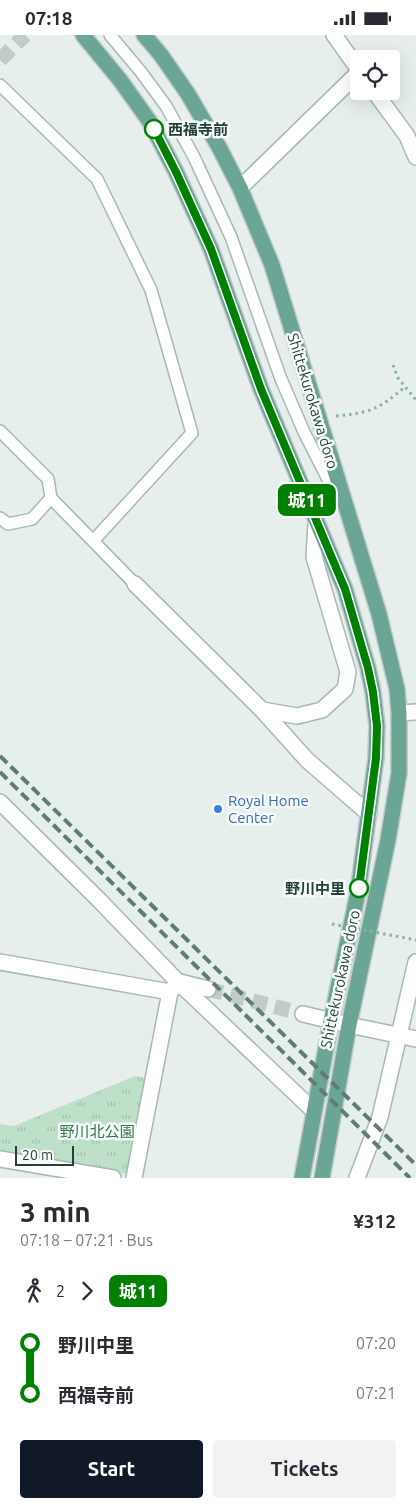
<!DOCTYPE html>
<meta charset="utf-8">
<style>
body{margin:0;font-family:Ubuntu,"Noto Sans JP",sans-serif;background:#f2f2f3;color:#2b2b33;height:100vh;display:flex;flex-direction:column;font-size:19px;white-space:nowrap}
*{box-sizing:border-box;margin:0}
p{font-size:16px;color:#7c7c81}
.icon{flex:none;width:28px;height:28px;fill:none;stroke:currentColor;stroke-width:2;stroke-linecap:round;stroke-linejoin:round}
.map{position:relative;height:1143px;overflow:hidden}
.panel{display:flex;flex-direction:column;background:#fff;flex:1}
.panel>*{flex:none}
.badge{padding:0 10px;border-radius:8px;font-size:18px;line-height:32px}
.fabs{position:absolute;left:350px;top:15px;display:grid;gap:10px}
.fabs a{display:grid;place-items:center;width:50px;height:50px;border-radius:5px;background:#fff;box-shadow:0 5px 20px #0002;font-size:25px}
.scale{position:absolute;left:15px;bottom:12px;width:59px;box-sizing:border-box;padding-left:5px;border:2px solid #24423a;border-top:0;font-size:14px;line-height:18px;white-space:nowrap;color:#24423a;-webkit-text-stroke:4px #f7fbf9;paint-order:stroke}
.map>.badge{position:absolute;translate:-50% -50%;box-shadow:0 0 0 2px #fff}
.legs{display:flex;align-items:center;gap:8px;height:55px;padding:0 20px;font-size:16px}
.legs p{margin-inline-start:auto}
.overview{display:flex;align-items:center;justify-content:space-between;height:85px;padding:0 20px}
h1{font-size:28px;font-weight:700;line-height:38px}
.button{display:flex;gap:10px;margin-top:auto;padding:10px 20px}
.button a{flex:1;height:58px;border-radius:5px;background:#111827;color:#fff;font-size:20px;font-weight:700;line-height:58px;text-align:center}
.button a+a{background:#f2f2f3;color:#2b2b33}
ul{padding:0 20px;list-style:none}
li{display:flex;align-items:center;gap:18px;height:50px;font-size:19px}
li i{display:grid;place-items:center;width:8px;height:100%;margin:0 6px;background:currentColor}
li i::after{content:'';width:12px;height:12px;margin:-6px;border:4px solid;border-radius:50%;background:#fff}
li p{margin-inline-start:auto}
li:first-child i{background:linear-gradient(#0000 50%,currentColor 0)}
li:last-child i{background:linear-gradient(currentColor 50%,#0000 0)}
.status{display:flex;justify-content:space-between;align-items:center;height:35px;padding:0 25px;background:#fff;direction:ltr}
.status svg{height:14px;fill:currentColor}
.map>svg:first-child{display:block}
.grass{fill:url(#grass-tufts)}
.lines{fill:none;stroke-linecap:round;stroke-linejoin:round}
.tertiary-tunnel{stroke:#bfccc8;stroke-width:15;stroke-dasharray:15 8;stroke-linecap:butt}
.service-casing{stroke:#a8b8b2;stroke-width:14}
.minor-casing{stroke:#a8b8b2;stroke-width:18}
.tertiary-casing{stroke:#a8b8b2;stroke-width:18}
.primary-casing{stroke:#c2cac8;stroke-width:18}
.path{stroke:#86b3a5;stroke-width:3;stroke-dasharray:2.5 4;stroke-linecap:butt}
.service{stroke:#fff;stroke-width:11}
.minor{stroke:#fff;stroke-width:15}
.tertiary{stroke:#fff;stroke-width:15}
.primary{stroke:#6aa596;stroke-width:15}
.rail{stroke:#5f7d75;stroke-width:4;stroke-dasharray:10 5;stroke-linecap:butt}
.path-bridge{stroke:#86b3a5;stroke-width:3;stroke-dasharray:2.5 4;stroke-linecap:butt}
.line-1-casing{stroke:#fff;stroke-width:11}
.line-1{stroke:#008000;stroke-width:8}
.stop-1-dot{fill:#fff;stroke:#008000;stroke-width:2.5}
.shop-dot{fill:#3f7fe0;stroke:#f7fbf9;stroke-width:2}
.labels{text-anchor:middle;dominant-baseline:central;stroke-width:5;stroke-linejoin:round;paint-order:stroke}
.stop-label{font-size:15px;font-weight:bold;fill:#24423a;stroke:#f7fbf9;text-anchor:start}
.street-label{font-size:15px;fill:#24423a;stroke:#f7fbf9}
.shop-label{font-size:15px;fill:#366cbe;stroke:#f7fbf9;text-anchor:start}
.park-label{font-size:15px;fill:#2d7a4b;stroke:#f7fbf9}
</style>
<div class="status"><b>07:18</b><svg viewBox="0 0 49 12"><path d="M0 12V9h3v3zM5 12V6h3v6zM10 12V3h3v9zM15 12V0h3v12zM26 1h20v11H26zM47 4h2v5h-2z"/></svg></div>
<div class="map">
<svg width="416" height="1143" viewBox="0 0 416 1143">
<defs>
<pattern id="grass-tufts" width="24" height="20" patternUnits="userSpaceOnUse" patternTransform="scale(1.25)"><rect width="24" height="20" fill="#bfe0c8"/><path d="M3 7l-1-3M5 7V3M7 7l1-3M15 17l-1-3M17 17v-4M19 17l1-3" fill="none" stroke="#a4c1ad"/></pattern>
</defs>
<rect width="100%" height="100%" fill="#e6efeb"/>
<path class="grass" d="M 135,1041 L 146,1043 L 126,1139 L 0,1118 L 0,1089 L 14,1091 Z"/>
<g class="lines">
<path class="tertiary-tunnel" d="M 0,25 L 25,0
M 208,954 L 303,979"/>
<defs>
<path id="service" d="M 110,0 L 141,37 L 166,71 L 194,122 L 231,202 L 281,344 L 304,397 L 338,464
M 0,50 L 97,144 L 151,255 L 192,398 L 94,505
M 0,396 L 48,444 L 51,463 L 135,549
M 0,483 L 8,489 L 32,484 L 51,463"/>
<path id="minor" d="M 334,0 L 359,35
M 374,56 L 407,101 L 416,122
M 240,153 L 359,37
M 135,549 L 262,675 L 307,725 L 369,779
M 262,675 L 297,681 L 322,675 L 345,654 L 348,637 L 314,522 L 316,489
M 399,678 L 416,677
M 0,927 L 170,957
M 0,1124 L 113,1143
M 134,1143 L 170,957 L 178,947
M 357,1143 L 380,1082 L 416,927"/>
<path id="tertiary" d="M 0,767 L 100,866 L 178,947 L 314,1076
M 180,947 L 208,954
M 303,979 L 349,990 L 416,1004"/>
<path id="primary" d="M 83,0 L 120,45 L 150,87 L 176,137 L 211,214 L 261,354 L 345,554 L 368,633 L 373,657 L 377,691 L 376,723 L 358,857 L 331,986 L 302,1143
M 144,0 L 161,20 L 188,59 L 219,112 L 240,153 L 272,230 L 379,579 L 397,654 L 399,678 L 399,738 L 388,805 L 349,990 L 322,1143"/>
</defs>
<use href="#service" class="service-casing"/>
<use href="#minor" class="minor-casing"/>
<use href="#tertiary" class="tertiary-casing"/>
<use href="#primary" class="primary-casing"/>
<path class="path" d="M 393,330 L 398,343 L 416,365
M 336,381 C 370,378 379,374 405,352"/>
<use href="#service" class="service"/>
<use href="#minor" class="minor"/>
<use href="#tertiary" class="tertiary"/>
<use href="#primary" class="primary"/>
<path class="rail" d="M 0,721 L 416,1130
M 0,737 L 410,1143"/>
<path class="path-bridge" d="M 332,889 L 416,905"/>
</g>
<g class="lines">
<defs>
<path id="line-1" d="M 154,94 L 176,137 L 211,214 L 261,354 L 345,554 L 368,633 L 373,657 L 377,691 L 376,723 L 359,853"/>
</defs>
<use href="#line-1" class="line-1-casing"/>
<use href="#line-1" class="line-1"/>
</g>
<g class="stop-1-dot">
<circle cx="154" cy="94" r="9"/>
<circle cx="359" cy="853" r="9"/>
</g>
<circle class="shop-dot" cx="218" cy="774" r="5"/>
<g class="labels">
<g class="stop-label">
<text x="168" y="94">西福寺前</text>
<text x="345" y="853" text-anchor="end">野川中里</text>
</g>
<g class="street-label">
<text transform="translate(313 366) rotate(73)">Shittekurokawa doro</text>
<text transform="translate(340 944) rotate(-78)">Shittekurokawa doro</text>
</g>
<g class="shop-label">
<text x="228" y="765">Royal Home<tspan x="228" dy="17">Center</tspan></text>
</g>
<g class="park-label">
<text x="97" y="1096">野川北公園</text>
</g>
</g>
</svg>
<div class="fabs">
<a><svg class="icon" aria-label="locate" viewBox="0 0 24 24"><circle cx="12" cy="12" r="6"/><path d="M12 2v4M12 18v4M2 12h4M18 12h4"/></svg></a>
</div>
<div class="scale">20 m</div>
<b class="badge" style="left:307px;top:465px;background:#008000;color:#fff">城11</b>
</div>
<section class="panel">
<div class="overview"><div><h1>3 min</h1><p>07:18 – 07:21 · Bus</p></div><b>¥312</b></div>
<div class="legs"><svg class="icon" aria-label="walk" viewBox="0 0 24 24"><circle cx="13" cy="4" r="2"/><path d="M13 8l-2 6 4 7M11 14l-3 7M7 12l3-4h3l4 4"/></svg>2<svg class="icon" aria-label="forward" viewBox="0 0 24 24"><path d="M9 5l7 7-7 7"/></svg><b class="badge" style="background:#008000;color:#fff">城11</b></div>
<ul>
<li><i style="color:#008000"></i><b>野川中里</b><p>07:20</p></li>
<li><i style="color:#008000"></i><b>西福寺前</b><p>07:21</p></li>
</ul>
<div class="button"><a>Start</a><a>Tickets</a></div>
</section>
